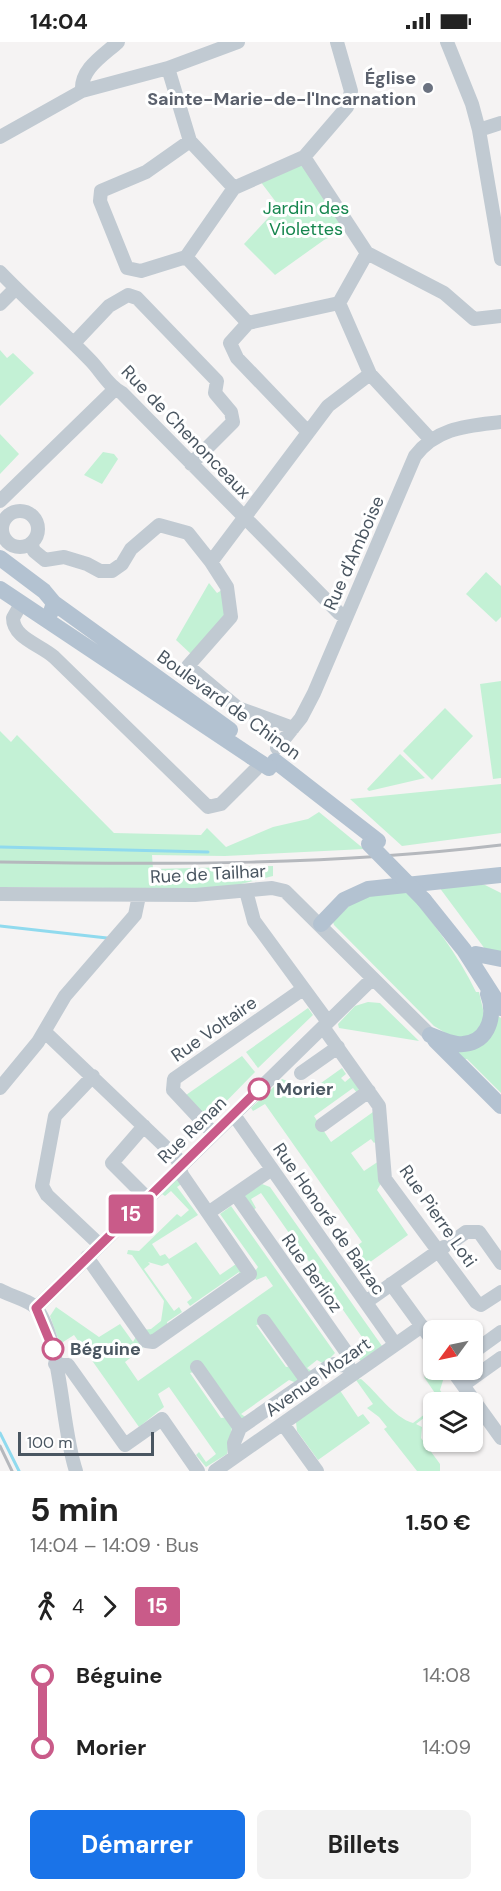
<!DOCTYPE html>
<html lang="fr">
<meta charset="utf-8">
<style>
body{margin:0;font-family:"DM Sans",sans-serif;background:#f2f2f2;color:#222;height:100vh;display:flex;flex-direction:column;font-size:22px;white-space:nowrap}
*{box-sizing:border-box;margin:0}
p{font-size:20px;color:#767676}
.icon{flex:none;width:33px;height:33px;fill:none;stroke:currentColor;stroke-width:2;stroke-linecap:round;stroke-linejoin:round}
.map{position:relative;height:1429px;overflow:hidden}
.details{display:flex;flex-direction:column;background:#fff;flex:1}
.details>*{flex:none}
.badge{padding:0 12px;border-radius:4px;font-size:21px;line-height:39px}
.needle{width:39px;rotate:237deg}
.fabs{position:absolute;left:423px;top:1278px;display:grid;gap:12px}
.fabs a{display:grid;place-items:center;width:60px;height:60px;border-radius:9px;background:#fff;box-shadow:0 2px 4px #0004;font-size:30px}
.scale{position:absolute;left:18px;bottom:15px;width:136px;box-sizing:border-box;padding-left:6px;border:3px solid #4a5661;border-top:0;font-size:16px;line-height:21px;white-space:nowrap;color:#4a5661;-webkit-text-stroke:4px #fff;paint-order:stroke}
.map>.badge{position:absolute;translate:-50% -50%;box-shadow:0 0 0 3px #fff}
.legs{display:flex;align-items:center;gap:9px;height:66px;padding:0 30px;font-size:20px}
.legs p{margin-inline-start:auto}
.head{display:flex;align-items:center;justify-content:space-between;height:102px;padding:0 30px}
h1{font-size:33px;font-weight:700;line-height:45px}
.cta{display:flex;gap:12px;margin-top:auto;padding:12px 30px}
.cta a{flex:1;height:69px;border-radius:9px;background:#1a73e8;color:#fff;font-size:24px;font-weight:700;line-height:69px;text-align:center}
.cta a+a{background:#f2f2f2;color:#222}
ul{padding:0 30px;list-style:none}
li{display:flex;align-items:center;gap:21px;height:72px;font-size:22px}
li i{display:grid;place-items:center;width:9px;height:100%;margin:0 8px;background:currentColor}
li i::after{content:'';width:15px;height:15px;margin:-8px;border:4px solid;border-radius:50%;background:#fff}
li p{margin-inline-start:auto}
li:first-child i{background:linear-gradient(#0000 50%,currentColor 0)}
li:last-child i{background:linear-gradient(currentColor 50%,#0000 0)}
.status{display:flex;justify-content:space-between;align-items:center;height:42px;padding:0 30px;background:#fff;direction:ltr}
.status svg{height:16px;fill:currentColor}
.map>svg:first-child{display:block}
.green{fill:#c3f1d5}
.lines{fill:none;stroke-linecap:round;stroke-linejoin:round}
.stream{stroke:#90daee;stroke-width:3}
.minor{stroke:#c1cad2;stroke-width:14}
.major{stroke:#b3c2d1;stroke-width:16}
.rail{stroke:#b5b8bd;stroke-width:3}
.major-bridge{stroke:#b3c2d1;stroke-width:16}
.line-1-casing{stroke:#fff;stroke-width:14}
.line-1{stroke:#c95b89;stroke-width:9}
.worship-dot{fill:#6b7280;stroke:#fff;stroke-width:2}
.stop-1-dot{fill:#fff;stroke:#c95b89;stroke-width:3}
.labels{text-anchor:middle;dominant-baseline:central;stroke-width:6;stroke-linejoin:round;paint-order:stroke}
.worship-label{font-size:18px;font-weight:bold;fill:#5b616d;stroke:#fff;text-anchor:end}
.park-label{font-size:18px;fill:#17864f;stroke:#fff}
.street-label{font-size:18px;fill:#4a5661;stroke:#fff}
.stop-label{font-size:18px;font-weight:bold;fill:#4a5661;stroke:#fff;text-anchor:start}
</style>
<div class="status"><b>14:04</b><svg viewBox="0 0 49 12"><path d="M0 12V9h3v3zM5 12V6h3v6zM10 12V3h3v9zM15 12V0h3v12zM26 1h20v11H26zM47 4h2v5h-2z"/></svg></div>
<div class="map">
<svg width="501" height="1429" viewBox="0 0 501 1429">
<rect width="100%" height="100%" fill="#f5f3f3"/>
<path class="green" d="M 304,122 L 346,187 L 324,198 L 275,233 L 244,202 L 279,164 L 260,139 Z
M 0,308 L 7,316 L 13,311 L 34,331 L 0,364 Z
M 0,392 L 19,412 L 0,432 Z
M 103,410 L 114,412 L 118,417 L 102,442 L 84,433 Z
M 486,530 L 501,544 L 501,575 L 496,580 L 466,552 Z
M 209,541 L 217,551 L 227,545 L 226,571 L 191,612 L 176,598 Z
M 501,639 L 501,736 L 493,737 L 480,642 Z
M 445,666 L 473,694 L 432,738 L 403,709 Z
M 0,689 L 11,700 L 17,693 L 114,791 L 201,793 L 207,786 L 226,805 L 273,785 L 308,777 L 319,770 L 364,807 L 225,814 L 152,813 L 153,827 L 273,824 L 273,834 L 221,847 L 0,845 Z
M 400,712 L 425,736 L 369,749 L 367,747 Z
M 501,742 L 501,791 L 402,804 L 350,757 Z
M 474,842 L 485,843 L 501,851 L 501,912 L 485,907 L 439,845 Z
M 405,847 C 432,879 458,912 476,950 L 479,950 L 485,976 L 475,993 L 454,996 L 434,984 L 334,883 L 333,880 L 356,857 Z
M 368,960 L 380,961 L 419,999 L 339,986 L 338,982 L 355,964 Z
M 308,966 L 313,973 L 258,1026 L 246,1010 Z
M 498,974 L 501,976 L 501,1051 L 467,1017 L 459,1018 L 450,1006 Z
M 242,1014 L 255,1030 L 210,1076 L 209,1083 L 186,1053 Z
M 342,1026 L 346,1032 L 341,1036 L 345,1040 L 351,1035 L 359,1047 L 358,1052 L 353,1046 L 314,1074 L 331,1100 L 373,1070 L 377,1099 L 374,1101 L 371,1097 L 351,1111 L 364,1129 L 379,1119 L 383,1138 L 377,1148 L 408,1193 L 366,1223 L 355,1218 L 349,1210 L 362,1200 L 265,1062 L 253,1069 L 251,1066 L 282,1037 L 287,1039 L 300,1056 Z
M 179,1135 L 183,1141 L 177,1145 L 198,1173 L 152,1202 L 160,1214 L 165,1212 L 169,1217 L 196,1200 L 220,1233 L 239,1220 L 244,1228 L 240,1237 L 239,1230 L 190,1264 L 187,1260 L 192,1256 L 168,1221 L 162,1224 L 148,1220 L 150,1222 L 144,1227 L 174,1269 L 179,1265 L 182,1270 L 167,1280 L 168,1288 L 159,1294 L 145,1293 L 143,1288 L 151,1287 L 161,1279 L 164,1259 L 132,1213 L 127,1212 L 128,1208 L 139,1209 L 177,1172 L 181,1175 L 189,1168 L 171,1149 L 165,1154 L 162,1152 Z
M 262,1142 L 270,1145 L 382,1304 L 361,1319 L 349,1308 L 354,1304 L 360,1312 L 369,1305 L 261,1151 L 251,1157 L 256,1166 L 253,1168 L 244,1152 Z
M 231,1164 L 335,1311 L 324,1322 L 317,1318 L 307,1326 L 313,1330 L 308,1333 L 263,1282 L 256,1283 L 286,1325 L 293,1324 L 301,1335 L 297,1341 L 289,1338 L 241,1372 L 247,1376 L 242,1380 L 197,1329 L 190,1331 L 221,1376 L 230,1375 L 233,1380 L 227,1412 L 206,1425 L 196,1413 L 199,1410 L 206,1420 L 216,1412 L 169,1345 L 158,1352 L 164,1365 L 139,1385 L 74,1293 L 60,1302 L 50,1274 L 56,1265 L 99,1295 L 120,1282 L 133,1300 L 137,1293 L 143,1306 L 125,1320 L 138,1339 L 273,1244 L 266,1234 L 256,1238 L 253,1232 L 258,1225 L 220,1172 Z
M 436,1328 L 445,1332 L 440,1348 L 448,1360 L 435,1360 L 439,1357 L 424,1335 Z
M 361,1337 C 376,1349 394,1376 413,1381 L 433,1366 L 433,1362 L 433,1369 L 416,1382 L 422,1385 L 421,1396 L 440,1422 L 440,1429 L 417,1429 L 384,1387 L 387,1385 L 379,1375 L 367,1366 L 373,1362 L 356,1338 Z
M 339,1347 L 358,1375 L 363,1372 L 370,1381 L 318,1418 L 297,1389 L 296,1380 Z"/>
<g class="lines">
<path class="stream" d="M 0,805 L 208,810
M 0,884 L 107,896
M 0,1391 L 19,1429"/>
<path class="minor" d="M 447,0 L 472,62 L 479,88 L 501,217
M 168,26 L 190,99 L 234,146 L 304,115 L 347,65 L 351,49 L 337,0
M 82,49 C 80,27 104,13 118,0
M 479,88 L 501,81
M 0,95 L 82,49 L 168,26 L 238,0
M 190,99 L 146,130 L 101,149 L 100,159 L 127,226 L 141,229 L 186,215 L 234,146
M 304,115 L 367,211
M 186,215 L 248,281
M 0,230 C 29,260 61,288 90,318 C 101,329 108,344 122,351 L 339,571 L 345,575
M 0,262 L 16,246
M 74,301 L 109,264 L 128,253 L 137,256 L 217,339 L 215,351 L 231,370 L 233,380 L 191,422
M 307,389 L 237,316 L 230,301 L 248,281 L 339,261
M 431,398 L 370,332 L 339,261 L 367,211 L 444,251 L 474,277 L 501,274
M 0,459 L 115,347
M2 487a18 18 0 1 1 36 0a18 18 0 1 1-36 0Z
M 31,501 L 34,509 L 45,518 L 64,515 L 87,522 L 100,529 L 112,529 L 122,522 L 131,507 L 159,483 L 188,491 L 211,520 L 328,364 L 370,332
M 211,520 L 227,545 L 231,575 L 188,624 L 238,666 L 293,686
M 21,562 L 13,576 C 13,596 41,603 54,615 L 208,765 L 221,762 L 256,727
M 277,706 L 301,676 L 314,651 L 415,414 C 437,385 468,384 501,380
M 246,849 L 254,879 L 328,980
M 0,852 L 195,853 L 272,846 L 285,849 L 430,993
M 323,985 L 379,1064 L 385,1137 L 476,1260 L 481,1263 L 501,1250
M 45,990 L 177,1116 L 182,1133 L 250,1232 L 153,1300 L 146,1299 L 87,1215
M 301,1031 L 338,1005
M 93,1034 L 55,1074 L 42,1144 L 47,1153 L 100,1203
M 0,1046 L 38,1000 L 65,954 L 135,873 L 139,854
M 234,1073 L 395,1302
M 322,1083 L 369,1049
M 144,1084 L 112,1121 L 147,1156
M 214,1092 L 173,1048 L 174,1037 L 303,947
M 236,1153 L 347,1311 L 348,1324 L 354,1332
M 208,1171 L 272,1127
M 455,1198 L 466,1190 L 479,1190 L 501,1221
M 391,1242 L 434,1301
M 0,1248 C 10,1254 30,1258 37,1267 C 62,1301 61,1385 76,1429
M 366,1260 L 444,1205
M 36,1266 L 372,937
M 264,1279 L 307,1339
M 472,1311 L 501,1290
M 55,1322 L 68,1323 L 125,1403 L 162,1377 L 198,1429
M 197,1325 L 240,1386
M 452,1328 L 501,1396
M 463,1343 L 501,1316
M 283,1382 L 317,1429
M 235,1415 L 234,1401 L 240,1386 L 328,1325 L 334,1322 L 348,1324
M 215,1429 L 422,1284"/>
<path class="major" d="M 0,516 L 44,549 L 54,561 L 51,570
M 0,547 L 252,715
M 54,561 L 230,688
M 275,719 L 378,799
M 424,858 L 464,908 L 501,966
M 321,882 L 344,858 L 368,847 L 501,833
M 476,912 L 501,917
M 430,993 C 438,996 448,1001 457,1002 C 486,1005 497,976 488,952
M 435,998 L 501,1064"/>
<path class="rail" d="M 0,820 C 169,823 333,823 501,803
M 0,1404 L 12,1429"/>
<path class="major-bridge" d="M 252,715 L 269,726
M 369,802 L 424,858"/>
</g>
<g class="lines">
<defs>
<path id="line-1" d="M 53,1307 L 36,1266 L 259,1047"/>
</defs>
<use href="#line-1" class="line-1-casing"/>
<use href="#line-1" class="line-1"/>
</g>
<circle class="worship-dot" cx="428" cy="46" r="6"/>
<g class="stop-1-dot">
<circle cx="259" cy="1047" r="10"/>
<circle cx="53" cy="1307" r="10"/>
</g>
<g class="labels">
<g class="worship-label">
<text x="416" y="36">Église<tspan x="416" dy="21">Sainte-Marie-de-l'Incarnation</tspan></text>
</g>
<g class="park-label">
<text x="306" y="166">Jardin des<tspan x="306" dy="21">Violettes</tspan></text>
</g>
<g class="street-label">
<text transform="translate(186 390) rotate(46)">Rue de Chenonceaux</text>
<text transform="translate(354 511) rotate(-66)">Rue d'Amboise</text>
<text transform="translate(229 663) rotate(36)">Boulevard de Chinon</text>
<text transform="translate(208 832) rotate(-3)">Rue de Tailhar</text>
<text transform="translate(214 987) rotate(-35)">Rue Voltaire</text>
<text transform="translate(192 1088) rotate(-44)">Rue Renan</text>
<text transform="translate(438 1174) rotate(55)">Rue Pierre Loti</text>
<text transform="translate(329 1177) rotate(55)">Rue Honoré de Balzac</text>
<text transform="translate(312 1231) rotate(55)">Rue Berlioz</text>
<text transform="translate(318 1335) rotate(-35)">Avenue Mozart</text>
</g>
<g class="stop-label">
<text x="276" y="1047">Morier</text>
<text x="70" y="1307">Béguine</text>
</g>
</g>
</svg>
<div class="fabs">
<a><svg class="needle" viewBox="-14 -14 28 28"><path d="M0-13l5 13h-10z" fill="#e53935"/><path d="M0 13l5-13h-10z" fill="#767676"/></svg></a>
<a><svg class="icon" aria-label="layers" viewBox="0 0 24 24"><path d="M12 4l9 5-9 5-9-5zM3 14l9 5 9-5"/></svg></a>
</div>
<div class="scale">100 m</div>
<b class="badge" style="left:131px;top:1172px;background:#c95b89;color:#fff">15</b>
</div>
<section class="details">
<div class="head"><div><h1>5 min</h1><p>14:04 – 14:09 · Bus</p></div><b>1.50 €</b></div>
<div class="legs"><svg class="icon" aria-label="walk" viewBox="0 0 24 24"><circle cx="13" cy="4" r="2"/><path d="M13 8l-2 6 4 7M11 14l-3 7M7 12l3-4h3l4 4"/></svg>4<svg class="icon" aria-label="forward" viewBox="0 0 24 24"><path d="M9 5l7 7-7 7"/></svg><b class="badge" style="background:#c95b89;color:#fff">15</b></div>
<ul>
<li><i style="color:#c95b89"></i><b>Béguine</b><p>14:08</p></li>
<li><i style="color:#c95b89"></i><b>Morier</b><p>14:09</p></li>
</ul>
<div class="cta"><a>Démarrer</a><a>Billets</a></div>
</section>
